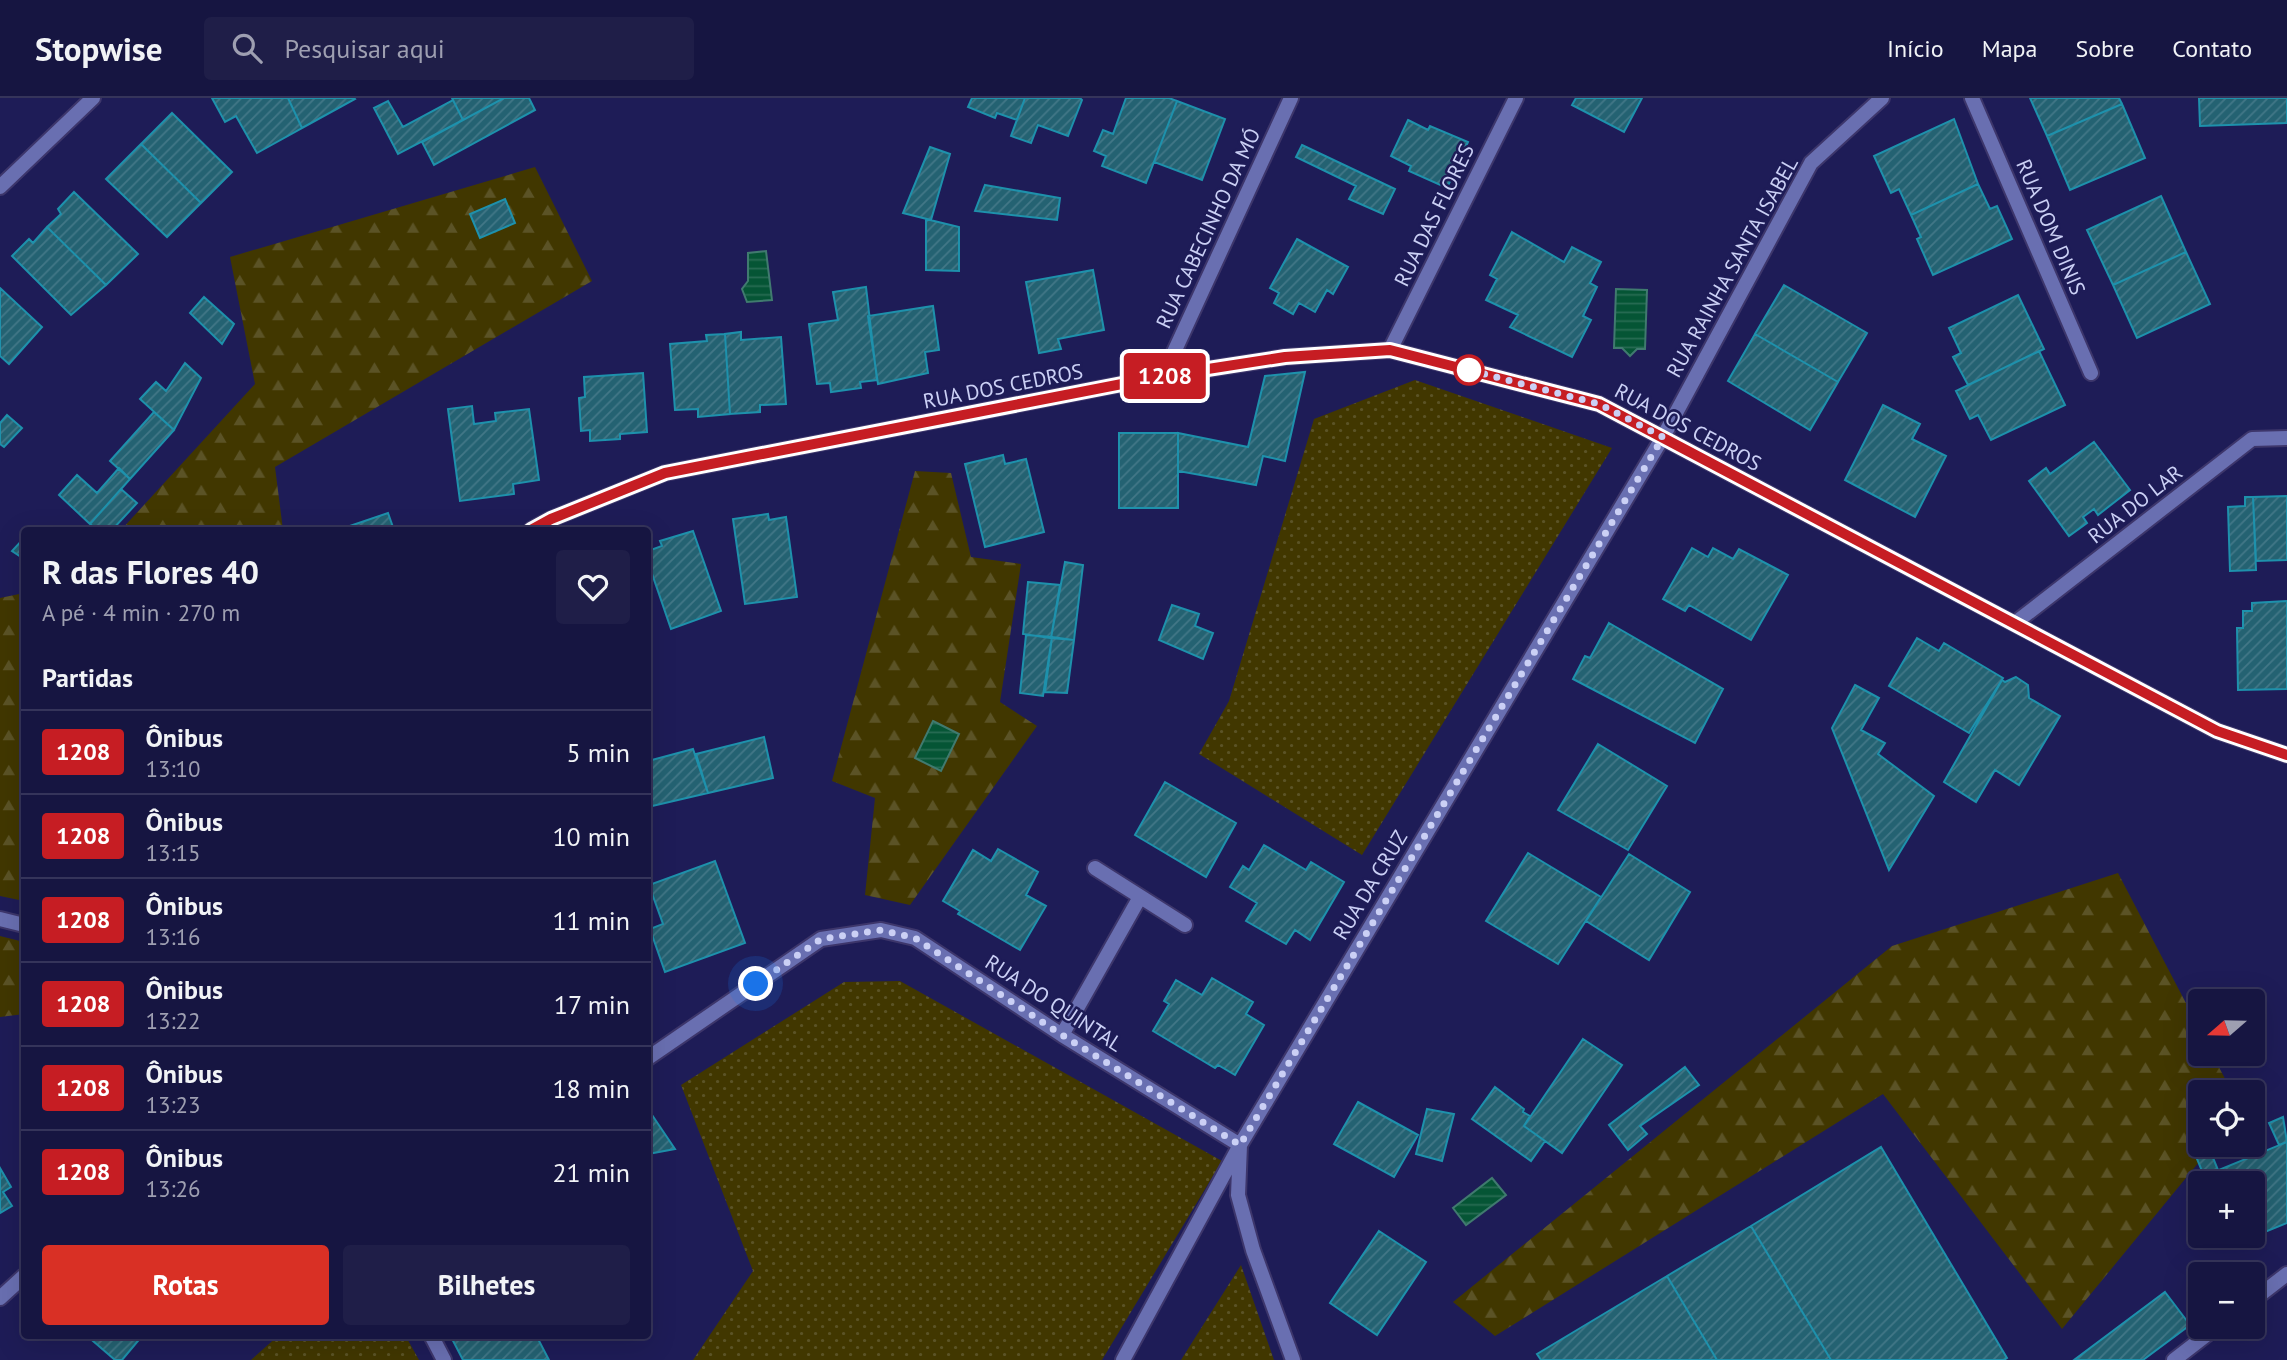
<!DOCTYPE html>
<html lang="pt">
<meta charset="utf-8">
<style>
body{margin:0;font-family:"PT Sans",sans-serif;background:#1f1e48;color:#f1f3f6;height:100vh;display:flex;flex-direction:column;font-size:26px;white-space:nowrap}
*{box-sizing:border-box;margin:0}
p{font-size:23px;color:#9e9fb1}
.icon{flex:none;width:38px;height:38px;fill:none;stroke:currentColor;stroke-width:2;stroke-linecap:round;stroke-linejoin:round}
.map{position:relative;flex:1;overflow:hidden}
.panel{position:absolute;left:21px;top:429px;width:630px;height:812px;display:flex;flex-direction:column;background:#161541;border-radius:7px;box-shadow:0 7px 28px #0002,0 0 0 2px #35345a}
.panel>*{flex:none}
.badge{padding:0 14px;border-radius:5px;font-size:24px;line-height:46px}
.needle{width:46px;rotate:250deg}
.controls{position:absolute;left:2188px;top:891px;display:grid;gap:14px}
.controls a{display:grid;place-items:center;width:77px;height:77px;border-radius:7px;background:#161541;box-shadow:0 7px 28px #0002,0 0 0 2px #35345a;font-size:35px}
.you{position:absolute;width:35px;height:35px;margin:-18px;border:5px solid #fff;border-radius:50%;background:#1a73e8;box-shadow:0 0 0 10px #1a73e833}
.map>.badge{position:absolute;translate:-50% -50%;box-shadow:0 0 0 4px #fff}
h2{padding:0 21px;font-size:26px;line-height:63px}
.round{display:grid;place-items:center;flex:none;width:74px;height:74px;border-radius:7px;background:#1f1e48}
.summary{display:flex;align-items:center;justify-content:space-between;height:119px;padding:0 21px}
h1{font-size:33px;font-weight:700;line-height:52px}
.button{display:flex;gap:14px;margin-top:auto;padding:14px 21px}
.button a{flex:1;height:80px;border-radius:7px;background:#d93025;color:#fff;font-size:28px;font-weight:700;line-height:80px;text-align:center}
.button a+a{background:#1f1e48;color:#f1f3f6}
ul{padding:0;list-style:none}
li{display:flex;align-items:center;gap:21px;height:84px;padding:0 21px;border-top:2px solid #35345a}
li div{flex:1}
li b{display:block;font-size:26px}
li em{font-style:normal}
li .badge{min-width:77px;font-weight:700;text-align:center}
header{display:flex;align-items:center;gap:42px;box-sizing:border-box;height:98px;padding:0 35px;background:#161541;border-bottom:2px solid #35345a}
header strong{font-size:33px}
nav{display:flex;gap:38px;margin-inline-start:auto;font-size:24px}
.search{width:490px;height:63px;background:#1f1e48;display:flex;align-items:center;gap:18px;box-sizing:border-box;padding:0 24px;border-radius:7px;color:#9e9fb1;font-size:26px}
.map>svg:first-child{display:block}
.green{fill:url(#green-dots)}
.forest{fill:url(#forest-firs)}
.water{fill:url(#water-rules);stroke:#407a6f;stroke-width:2}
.building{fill:url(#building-hatch);stroke:#1e91ac;stroke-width:2}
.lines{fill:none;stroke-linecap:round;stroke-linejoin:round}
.minor-casing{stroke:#3d366b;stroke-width:18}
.minor{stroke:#696fb1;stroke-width:14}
.line-casing{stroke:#fff;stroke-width:16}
.line{stroke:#c61d23;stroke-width:10}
.walk{stroke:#cbd0f5;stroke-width:7;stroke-dasharray:0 12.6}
.stop-dot{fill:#fff;stroke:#c61d23;stroke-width:3.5}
.labels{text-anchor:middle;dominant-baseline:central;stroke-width:5;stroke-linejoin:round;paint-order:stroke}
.street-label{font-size:21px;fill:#cbd0f5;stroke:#1e1c57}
</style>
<header>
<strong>Stopwise</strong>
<div class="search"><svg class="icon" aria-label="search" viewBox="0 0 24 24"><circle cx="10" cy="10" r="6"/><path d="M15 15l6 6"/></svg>Pesquisar aqui</div>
<nav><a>Início</a><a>Mapa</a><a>Sobre</a><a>Contato</a></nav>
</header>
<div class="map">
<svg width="2287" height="1262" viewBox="0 0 2287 1262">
<defs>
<pattern id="green-dots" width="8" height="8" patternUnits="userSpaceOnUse" patternTransform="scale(1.75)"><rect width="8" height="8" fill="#413700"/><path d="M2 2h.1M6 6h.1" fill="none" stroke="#5b5326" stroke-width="1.8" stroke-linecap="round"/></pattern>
<pattern id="forest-firs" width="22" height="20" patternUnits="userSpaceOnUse" patternTransform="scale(1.75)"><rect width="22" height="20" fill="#413700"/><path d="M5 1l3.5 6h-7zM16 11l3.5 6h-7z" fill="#5b5326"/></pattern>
<pattern id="water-rules" width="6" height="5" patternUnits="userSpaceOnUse" patternTransform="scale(1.75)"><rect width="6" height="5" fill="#055535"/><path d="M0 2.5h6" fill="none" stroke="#286c53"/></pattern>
<pattern id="building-hatch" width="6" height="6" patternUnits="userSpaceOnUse" patternTransform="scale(1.75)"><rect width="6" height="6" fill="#246272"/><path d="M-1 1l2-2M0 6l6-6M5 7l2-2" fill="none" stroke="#427787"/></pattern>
</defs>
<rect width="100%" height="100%" fill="#1e1c57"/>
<path class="green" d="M 1415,282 L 1612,350 L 1362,757 L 1199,656 L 1229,603 L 1314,321 Z
M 900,883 L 1222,1063 L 1102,1262 L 693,1262 L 753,1173 L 681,987 L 844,884 Z
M 1241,1167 L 1274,1262 L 1181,1262 Z
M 279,1237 L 405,1237 L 419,1262 L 251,1262 Z"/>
<path class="forest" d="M 535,69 L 592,183 L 275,369 L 283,432 L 121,432 L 255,286 L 230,159 Z
M 915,373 L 951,375 L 971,459 L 1021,466 L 1000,604 L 1037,628 L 910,807 L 865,797 L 875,700 L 832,683 Z
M 24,495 L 24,803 L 0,798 L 0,500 Z
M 2118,775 L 2200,932 L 2200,956 L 2212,956 L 2232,994 L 2200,994 L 2200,1046 L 2213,1047 L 2062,1231 L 1883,996 L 1495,1238 L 1453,1204 L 1892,848 Z
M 0,838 L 24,844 L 24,916 L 0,919 Z"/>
<path class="water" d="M 766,153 L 772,202 L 747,204 L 742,191 L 748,183 L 748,155 Z
M 1616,191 L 1647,192 L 1645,251 L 1637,251 L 1630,258 L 1622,250 L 1614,250 Z
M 933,623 L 959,636 L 941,673 L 915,660 Z
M 1492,1080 L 1506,1097 L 1466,1127 L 1453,1110 Z"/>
<path class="building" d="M 212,0 L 288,0 L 302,30 L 257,55 L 236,18 L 225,24 Z
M 288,0 L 354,0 L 355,1 L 302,30 Z
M 452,0 L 504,0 L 463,22 Z
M 504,0 L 529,0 L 535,12 L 434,67 L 422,44 Z
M 972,0 L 1025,0 L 1017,22 L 997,15 L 995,20 L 968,9 Z
M 1025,0 L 1080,0 L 1082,2 L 1068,38 L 1038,27 L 1031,45 L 1011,38 Z
M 1126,0 L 1169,0 L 1177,3 L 1146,85 L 1102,68 L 1106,58 L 1094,53 L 1103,32 L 1113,36 Z
M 1576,0 L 1642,0 L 1624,34 L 1572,7 Z
M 2030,0 L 2119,0 L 2122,6 L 2047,38 Z
M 2199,0 L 2287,0 L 2287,25 L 2200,28 Z
M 453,2 L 463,22 L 398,56 L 374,10 L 388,3 L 403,29 Z
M 1177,3 L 1225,21 L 1202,82 L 1154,64 Z
M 2122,6 L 2145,60 L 2070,92 L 2047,38 Z
M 172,15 L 232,74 L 201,105 L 141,46 Z
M 1954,21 L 1978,86 L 1911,117 L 1899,91 L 1891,95 L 1874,58 Z
M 1408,22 L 1428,32 L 1430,28 L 1468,44 L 1447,90 L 1409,73 L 1411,68 L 1391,58 Z
M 141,46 L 201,105 L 167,139 L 106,81 Z
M 1302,47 L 1395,91 L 1383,116 L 1349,101 L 1356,88 L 1296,59 Z
M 930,49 L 950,56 L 931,122 L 903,115 Z
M 1978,86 L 1990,111 L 1997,108 L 2012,141 L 1933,177 L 1917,141 L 1921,139 L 1911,117 Z
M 985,87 L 1060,100 L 1057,122 L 975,113 Z
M 74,94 L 138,156 L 106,187 L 47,129 L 61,116 L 58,111 Z
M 2161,98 L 2186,154 L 2113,187 L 2087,132 Z
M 505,101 L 515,125 L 480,140 L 470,116 Z
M 926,121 L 959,129 L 959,173 L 926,172 Z
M 47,129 L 106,187 L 71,217 L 12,158 L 29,141 L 33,145 Z
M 1512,134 L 1564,164 L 1572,149 L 1601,164 L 1590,185 L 1597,189 L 1583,218 L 1591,222 L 1572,259 L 1510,229 L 1518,217 L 1486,202 L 1497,181 L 1490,177 Z
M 1297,141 L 1348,169 L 1333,196 L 1327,192 L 1315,214 L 1299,205 L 1293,216 L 1274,205 L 1279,195 L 1270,190 Z
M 2186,154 L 2210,206 L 2137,240 L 2113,187 Z
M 1093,172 L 1104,232 L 1058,241 L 1061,251 L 1039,255 L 1026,184 Z
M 1784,187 L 1867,235 L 1838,284 L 1755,236 Z
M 866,189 L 877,282 L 860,284 L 861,290 L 831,294 L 830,285 L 817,286 L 809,226 L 838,222 L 833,194 Z
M 0,190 L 42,229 L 9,266 L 0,258 Z
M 2018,197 L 2044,251 L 1968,287 L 1953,259 L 1961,255 L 1949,230 Z
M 204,199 L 234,226 L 222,246 L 190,215 Z
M 933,208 L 939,252 L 925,254 L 928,275 L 878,286 L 868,218 Z
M 741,234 L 741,242 L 781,239 L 786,306 L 760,307 L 760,314 L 730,316 L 725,236 Z
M 725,236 L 730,316 L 698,319 L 698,311 L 675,312 L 670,246 L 707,243 L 706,237 Z
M 1755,236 L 1838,284 L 1810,332 L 1728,283 Z
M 2039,253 L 2065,307 L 1991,342 L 1978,317 L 1970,321 L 1956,293 Z
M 185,265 L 201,280 L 174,332 L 140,301 L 156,284 L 166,293 Z
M 1305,274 L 1285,363 L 1263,358 L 1256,387 L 1178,373 L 1178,335 L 1248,349 L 1265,278 Z
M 643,275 L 647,334 L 620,336 L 620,341 L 590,343 L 590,332 L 581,333 L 579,300 L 585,299 L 584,279 Z
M 1883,307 L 1920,326 L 1912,341 L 1946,358 L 1915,419 L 1845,382 Z
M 472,308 L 474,326 L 496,323 L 495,315 L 529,311 L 539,382 L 513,386 L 514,396 L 460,403 L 448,311 Z
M 154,314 L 174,332 L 130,381 L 110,363 Z
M 7,317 L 22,330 L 4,349 L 0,346 L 0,325 Z
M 1119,335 L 1178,335 L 1178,410 L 1119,410 Z
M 2094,344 L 2130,392 L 2098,417 L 2094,411 L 2083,419 L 2087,425 L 2069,438 L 2029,383 L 2046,370 L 2050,376 Z
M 1003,357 L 1005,366 L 1026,361 L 1044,434 L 985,449 L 965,366 Z
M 119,370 L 130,381 L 90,426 L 59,397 L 77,377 L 97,395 Z
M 121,391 L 137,405 L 112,432 L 97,432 L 90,426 Z
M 2287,398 L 2287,462 L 2256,463 L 2253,399 Z
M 2245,399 L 2253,399 L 2256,472 L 2230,473 L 2228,409 L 2245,408 Z
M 388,415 L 394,432 L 338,432 Z
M 768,416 L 769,422 L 786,419 L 797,499 L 745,506 L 733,421 Z
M 693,433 L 721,513 L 671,531 L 648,464 L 648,453 L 662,448 L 660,443 Z
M 24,440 L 24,461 L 12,453 Z
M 1692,450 L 1708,459 L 1713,450 L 1733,461 L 1739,451 L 1788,477 L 1751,542 L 1689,507 L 1685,513 L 1663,501 Z
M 1065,464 L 1083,467 L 1074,542 L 1051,540 Z
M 1028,484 L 1060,487 L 1051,540 L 1023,536 Z
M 2287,503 L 2287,591 L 2238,592 L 2237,530 L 2243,530 L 2243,513 L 2252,513 L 2252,505 Z
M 1172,507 L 1199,516 L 1195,528 L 1213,535 L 1203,561 L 1159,542 Z
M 1609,525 L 1723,591 L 1695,645 L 1573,581 L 1585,558 L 1590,560 Z
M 1026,537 L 1052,539 L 1043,598 L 1020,595 Z
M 1052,539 L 1074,542 L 1067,595 L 1045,594 Z
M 1917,540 L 1939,553 L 1944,545 L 2003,580 L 1969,635 L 1889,588 Z
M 2016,579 L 2028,587 L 2029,600 L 2060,618 L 2019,687 L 1995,672 L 1976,704 L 1944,684 L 2002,582 L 2005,584 Z
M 1855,587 L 1879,600 L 1861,632 L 1885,645 L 1878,656 L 1934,698 L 1889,772 L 1832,630 Z
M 764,639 L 773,680 L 708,695 L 696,656 Z
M 1598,646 L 1667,688 L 1628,752 L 1558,712 Z
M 693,651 L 708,695 L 648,709 L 648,663 Z
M 1165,684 L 1236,725 L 1206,779 L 1135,737 Z
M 1264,747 L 1306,772 L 1311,764 L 1344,784 L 1310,842 L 1295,832 L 1286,846 L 1246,823 L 1257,805 L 1230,789 L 1243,768 L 1249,772 Z
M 998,751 L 1038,774 L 1026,797 L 1046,808 L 1020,852 L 958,816 L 960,813 L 943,803 L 973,752 L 991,763 Z
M 1528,755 L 1601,799 L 1558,866 L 1486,823 Z
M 1629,756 L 1690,794 L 1649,862 L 1586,823 Z
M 715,763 L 745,845 L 665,874 L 650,831 L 663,826 L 649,787 Z
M 1212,880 L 1253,904 L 1246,916 L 1264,927 L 1235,977 L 1218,967 L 1215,970 L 1153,933 L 1169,906 L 1164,903 L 1176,882 L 1202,897 Z
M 1583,941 L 1622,967 L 1562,1055 L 1524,1028 Z
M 1685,969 L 1699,987 L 1640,1028 L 1647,1036 L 1628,1052 L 1609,1027 Z
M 1495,989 L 1524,1011 L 1523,1014 L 1530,1018 L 1524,1028 L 1545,1043 L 1531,1063 L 1472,1021 Z
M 1358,1004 L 1418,1037 L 1394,1079 L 1334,1046 Z
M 648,1011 L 675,1051 L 648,1056 Z
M 1427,1011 L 1454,1016 L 1442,1063 L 1416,1056 Z
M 2283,1019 L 2287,1044 L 2279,1047 L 2269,1025 Z
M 2287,1044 L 2287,1125 L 2233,1147 L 2229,1138 L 2252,1138 L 2252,1085 L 2207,1085 L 2204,1078 Z
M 1881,1049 L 2007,1260 L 2004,1262 L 1831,1262 L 1751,1128 Z
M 2209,1050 L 2218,1072 L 2204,1078 L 2195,1056 Z
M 0,1070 L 11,1089 L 3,1094 L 12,1108 L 0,1115 Z
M 1751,1128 L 1831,1262 L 1717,1262 L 1667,1178 Z
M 1379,1133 L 1426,1164 L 1377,1237 L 1330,1205 Z
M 1667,1178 L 1717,1262 L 1541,1262 L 1537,1256 Z
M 2165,1194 L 2190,1227 L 2143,1262 L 2074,1262 Z
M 86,1237 L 143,1237 L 122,1262 L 115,1262 Z
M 450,1237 L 536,1237 L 549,1262 L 463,1262 Z"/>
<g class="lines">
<defs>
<path id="minor" d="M 1972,0 L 2091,275
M 0,89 L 93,0
M 1390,252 L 1516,0
M 1163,278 L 1291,0
M 531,432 L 551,421 L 665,375 L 1163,278 L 1285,259 L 1390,252 L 1599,306 L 2217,633 L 2287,657
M 2015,525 L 2252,341 L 2287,340
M 1095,770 L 1185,827
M 0,821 L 24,827
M 1062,937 L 1140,799
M 648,960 L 821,841 L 881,832 L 915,840 L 1062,937 L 1240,1047 L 1238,1097 L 1253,1152 L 1293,1262
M 0,1200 L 24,1178
M 2252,1203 L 2287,1176
M 431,1237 L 444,1262
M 1123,1262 L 1240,1047 L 1663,339 L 1811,65 L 1882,0
M 2174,1262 L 2218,1228"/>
</defs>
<use href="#minor" class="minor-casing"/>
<use href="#minor" class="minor"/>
</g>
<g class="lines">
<defs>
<path id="line" d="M 531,432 L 551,421 L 665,375 L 1163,278 L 1285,259 L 1390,252 L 1599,306 L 2217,633 L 2287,657"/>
</defs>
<use href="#line" class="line-casing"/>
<use href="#line" class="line"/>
<path class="walk" d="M 756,886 L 821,841 L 881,832 L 915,840 L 1062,937 L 1240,1047 L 1663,339 L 1599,306 L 1469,272"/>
</g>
<circle class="stop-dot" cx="1469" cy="272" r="14"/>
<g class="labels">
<g class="street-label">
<text transform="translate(1434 117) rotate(-64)">RUA DAS FLORES</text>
<text transform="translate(2051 129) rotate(67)">RUA DOM DINIS</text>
<text transform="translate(1208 130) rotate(-65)">RUA CABECINHO DA MÓ</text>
<text transform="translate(1732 169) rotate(-61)">RUA RAINHA SANTA ISABEL</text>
<text transform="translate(1003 288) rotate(-11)">RUA DOS CEDROS</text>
<text transform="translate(1688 329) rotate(28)">RUA DOS CEDROS</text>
<text transform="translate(2135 406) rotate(-38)">RUA DO LAR</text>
<text transform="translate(1370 787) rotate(-59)">RUA DA CRUZ</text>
<text transform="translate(1054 905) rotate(33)">RUA DO QUINTAL</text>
</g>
</g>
</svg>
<div class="controls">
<a><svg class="needle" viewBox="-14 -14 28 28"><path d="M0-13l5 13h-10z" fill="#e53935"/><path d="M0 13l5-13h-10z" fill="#9e9fb1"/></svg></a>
<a><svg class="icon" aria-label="locate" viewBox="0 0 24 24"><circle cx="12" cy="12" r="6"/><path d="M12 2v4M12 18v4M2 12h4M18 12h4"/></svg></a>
<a>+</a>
<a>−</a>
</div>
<div class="you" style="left:756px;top:886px"></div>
<b class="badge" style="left:1165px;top:278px;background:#c61d23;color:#fff">1208</b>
<section class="panel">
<div class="summary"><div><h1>R das Flores 40</h1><p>A pé · 4 min · 270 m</p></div><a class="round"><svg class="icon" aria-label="heart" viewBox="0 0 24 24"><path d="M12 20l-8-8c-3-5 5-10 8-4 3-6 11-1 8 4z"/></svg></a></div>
<h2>Partidas</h2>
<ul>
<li><span class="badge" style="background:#c61d23;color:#fff">1208</span><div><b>Ônibus</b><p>13:10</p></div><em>5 min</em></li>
<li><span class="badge" style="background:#c61d23;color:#fff">1208</span><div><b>Ônibus</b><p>13:15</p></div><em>10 min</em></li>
<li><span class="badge" style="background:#c61d23;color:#fff">1208</span><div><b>Ônibus</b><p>13:16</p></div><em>11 min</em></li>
<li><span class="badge" style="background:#c61d23;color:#fff">1208</span><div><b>Ônibus</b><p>13:22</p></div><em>17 min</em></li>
<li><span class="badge" style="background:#c61d23;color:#fff">1208</span><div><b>Ônibus</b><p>13:23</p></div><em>18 min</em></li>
<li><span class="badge" style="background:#c61d23;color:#fff">1208</span><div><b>Ônibus</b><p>13:26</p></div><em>21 min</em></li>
</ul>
<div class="button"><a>Rotas</a><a>Bilhetes</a></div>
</section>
</div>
